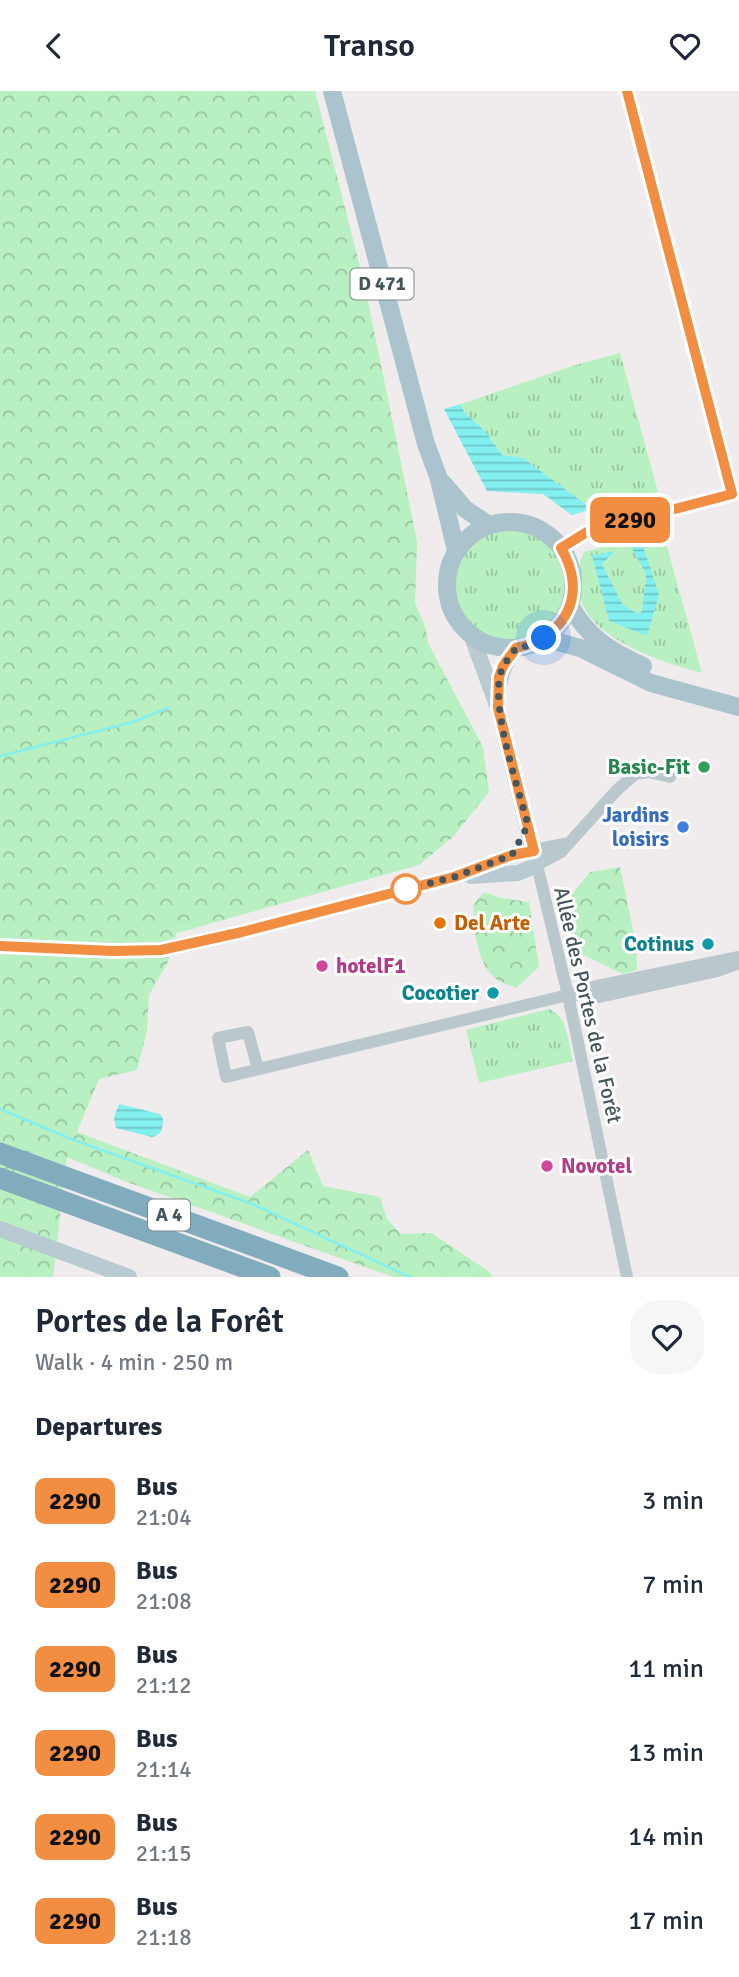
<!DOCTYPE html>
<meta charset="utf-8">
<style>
body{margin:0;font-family:Signika,sans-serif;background:#f6f6f7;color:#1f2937;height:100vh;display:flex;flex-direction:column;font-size:26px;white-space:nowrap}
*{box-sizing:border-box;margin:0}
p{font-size:23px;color:#747a83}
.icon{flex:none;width:38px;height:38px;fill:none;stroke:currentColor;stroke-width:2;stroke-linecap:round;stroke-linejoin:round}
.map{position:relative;height:1186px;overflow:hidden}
.drawer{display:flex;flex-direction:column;background:#fff;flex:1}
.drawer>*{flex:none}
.badge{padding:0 14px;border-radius:10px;font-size:24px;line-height:46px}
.you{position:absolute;width:35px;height:35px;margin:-18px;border:5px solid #fff;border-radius:50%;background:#1a73e8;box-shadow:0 0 0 10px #1a73e833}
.map>.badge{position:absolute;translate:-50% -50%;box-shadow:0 0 0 4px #fff}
h2{padding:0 35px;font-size:26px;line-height:63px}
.round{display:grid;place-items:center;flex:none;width:74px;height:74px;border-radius:28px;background:#f6f6f7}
.head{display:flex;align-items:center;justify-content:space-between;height:119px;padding:0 35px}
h1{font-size:33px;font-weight:600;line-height:52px}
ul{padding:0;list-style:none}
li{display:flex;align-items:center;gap:21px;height:84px;padding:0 35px}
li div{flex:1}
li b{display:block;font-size:26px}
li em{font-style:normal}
li .badge{min-width:77px;font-weight:700;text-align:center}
header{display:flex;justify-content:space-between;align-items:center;height:91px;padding:0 35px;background:#fff;font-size:32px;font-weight:600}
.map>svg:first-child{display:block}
.grass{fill:url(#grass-tufts);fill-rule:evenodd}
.forest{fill:url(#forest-crowns)}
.water{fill:url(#water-rules)}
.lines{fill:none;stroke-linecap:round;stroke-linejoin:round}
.stream{stroke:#83efef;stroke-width:2.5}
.minor{stroke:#bac8cd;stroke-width:12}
.secondary{stroke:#b9cad2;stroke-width:16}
.primary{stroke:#abc3cd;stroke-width:18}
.motorway{stroke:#81acbe;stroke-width:21}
.line-casing{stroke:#fff;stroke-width:16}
.line{stroke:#f28e42;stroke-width:10}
.walk{stroke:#44555b;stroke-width:7;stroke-dasharray:0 12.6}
.leisure-dot{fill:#2e9e5b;stroke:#fff;stroke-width:2.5}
.shop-dot{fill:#3f7fe0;stroke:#fff;stroke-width:2.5}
.stop-dot{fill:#fff;stroke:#f28e42;stroke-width:3.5}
.food-dot{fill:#e8710a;stroke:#fff;stroke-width:2.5}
.culture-dot{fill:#0f9aa8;stroke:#fff;stroke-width:2.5}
.hotel-dot{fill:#d1479c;stroke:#fff;stroke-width:2.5}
.labels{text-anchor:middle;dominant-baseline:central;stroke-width:6;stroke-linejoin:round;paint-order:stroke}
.shield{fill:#fff;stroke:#7c888c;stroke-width:2}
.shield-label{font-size:19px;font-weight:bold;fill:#44555b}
.leisure-label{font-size:21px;font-weight:bold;fill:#27864d;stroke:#fff;text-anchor:end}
.shop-label{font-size:21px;font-weight:bold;fill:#366cbe;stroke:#fff;text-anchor:end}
.food-label{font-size:21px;font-weight:bold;fill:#c56008;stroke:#fff;text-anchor:start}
.culture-label{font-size:21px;font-weight:bold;fill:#0d838f;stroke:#fff;text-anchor:end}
.hotel-label{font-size:21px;font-weight:bold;fill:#b23c85;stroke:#fff;text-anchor:start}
.street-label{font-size:21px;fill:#44555b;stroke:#fff}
</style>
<header><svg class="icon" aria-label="back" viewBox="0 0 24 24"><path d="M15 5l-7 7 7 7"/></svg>Transo<svg class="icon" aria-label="heart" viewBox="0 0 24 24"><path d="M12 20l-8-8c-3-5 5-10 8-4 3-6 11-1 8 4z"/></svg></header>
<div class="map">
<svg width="739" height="1186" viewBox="0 0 739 1186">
<defs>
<pattern id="grass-tufts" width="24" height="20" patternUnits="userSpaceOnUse" patternTransform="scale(1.75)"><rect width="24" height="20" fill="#b8f0c2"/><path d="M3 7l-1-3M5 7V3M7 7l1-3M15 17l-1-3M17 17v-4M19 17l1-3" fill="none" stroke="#97c5a1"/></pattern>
<pattern id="forest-crowns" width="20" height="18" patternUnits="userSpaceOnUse" patternTransform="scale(1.75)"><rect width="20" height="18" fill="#b8f0c2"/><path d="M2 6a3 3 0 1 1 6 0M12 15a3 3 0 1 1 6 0" fill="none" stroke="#97c5a1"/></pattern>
<pattern id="water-rules" width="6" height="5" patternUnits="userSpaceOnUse" patternTransform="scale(1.75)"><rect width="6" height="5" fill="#83efef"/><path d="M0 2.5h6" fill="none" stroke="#6dc4c5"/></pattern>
</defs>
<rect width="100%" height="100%" fill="#f0eced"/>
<path class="grass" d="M 620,262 L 658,401 L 592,418 L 523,367 L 502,364 L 486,341 L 464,321 L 461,313 L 575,274 Z
M450 494a57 57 0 1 1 114 0a57 57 0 1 1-114 0Z
M 663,441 L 702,582 C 648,567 551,537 584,461 ZM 612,460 L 610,467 L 602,473 L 623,514 L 638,523 L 642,520 L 646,484 L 639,473 C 666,498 656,513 647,545 L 609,530 L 592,465 Z
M 549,918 C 568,925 568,952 573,970 L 479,992 L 466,939 Z"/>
<path class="forest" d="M 0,0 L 315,0 L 364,191 L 417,450 L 415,512 L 426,538 L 428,552 L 483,656 L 489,701 L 453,746 L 419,774 L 177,842 L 167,873 L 149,904 L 147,940 L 137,979 L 99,988 L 77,1041 L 250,1106 L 308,1059 L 323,1095 L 380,1106 L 387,1128 L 401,1143 L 431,1142 L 487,1179 L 493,1186 L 393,1186 L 124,1090 L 67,1066 L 53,1186 L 0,1186 Z
M 620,776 L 636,853 L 637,879 L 623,883 L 581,863 L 568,825 L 570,806 L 590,781 Z
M 484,801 L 501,807 L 529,811 L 539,876 L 516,897 C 510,894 501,892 496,888 C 475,871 475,837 473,814 Z"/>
<path class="water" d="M 461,313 L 464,321 L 486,341 L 502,364 L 523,367 L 592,418 L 572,424 L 543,403 L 487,400 L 444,318 Z
M 642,452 L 659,504 L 647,545 L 609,530 L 592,465 L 612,460 L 613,463 L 602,473 L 623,514 L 638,523 L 642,520 L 646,484 L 631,455 Z
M 119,1013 L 160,1023 L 163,1028 C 163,1037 162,1044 152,1046 L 116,1037 L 114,1026 Z"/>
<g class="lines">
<path class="stream" d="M 0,665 L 133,631 L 168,617
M 0,1018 L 71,1048 L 252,1113 L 410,1186"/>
<path class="minor" d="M 627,0 L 732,403
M 561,457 L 587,441 L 737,402
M 534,759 L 569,752
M 575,904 L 599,906 L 718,880 L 739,872
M 258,978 L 248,941 L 218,947 L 226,986 L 568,904 L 597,895 L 739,866
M 627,1186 L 568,904 L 537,774 L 561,761 L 616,700 L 635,683 L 649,681 L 670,686"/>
<path class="secondary" d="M 498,608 C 499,586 503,574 516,557
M 471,785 L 518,782 L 537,774 L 498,617 L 472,546
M 0,855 L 113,860 L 161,859 L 242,841 L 454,786 L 512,764 L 534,759
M 0,1138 L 129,1186"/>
<path class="primary" d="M 332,0 L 426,353 L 438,385 L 456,459
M 443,392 L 465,418 L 489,434
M447 494a63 63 0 1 1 126 0a63 63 0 1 1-126 0Z
M 570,514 C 587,546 610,560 643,575
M 544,547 L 580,557 L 651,592 L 739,616"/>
<path class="motorway" d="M 0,1062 L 338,1186
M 0,1087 L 270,1186"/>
</g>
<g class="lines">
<defs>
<path id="line" d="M 0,855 L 113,860 L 161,859 L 242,841 L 454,786 L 512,764 L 534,760 L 498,617 L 499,586 L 503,575 L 516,557 C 567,546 588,502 561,457 L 587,441 L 732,403 L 627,0"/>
</defs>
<use href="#line" class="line-casing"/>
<use href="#line" class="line"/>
<path class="walk" d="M 406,798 L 454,786 L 512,764 L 528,734 C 518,696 492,621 500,585 C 502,574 510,566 516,557 L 531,554 L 544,547"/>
</g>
<circle class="leisure-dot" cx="704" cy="676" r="7"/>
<circle class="shop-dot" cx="683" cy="736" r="7"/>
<circle class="stop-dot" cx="406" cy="798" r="14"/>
<circle class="food-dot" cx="440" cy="832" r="7"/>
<g class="culture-dot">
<circle cx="708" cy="853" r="7"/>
<circle cx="493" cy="902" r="7"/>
</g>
<g class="hotel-dot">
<circle cx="322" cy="875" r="7"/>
<circle cx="547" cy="1075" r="7"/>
</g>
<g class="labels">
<g class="shield">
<rect x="350.5" y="177.5" width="63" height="31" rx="5"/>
<rect x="148" y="1108.5" width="42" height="31" rx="5"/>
</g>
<g class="shield-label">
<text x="382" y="193">D 471</text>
<text x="169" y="1124">A 4</text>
</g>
<g class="leisure-label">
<text x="690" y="676">Basic-Fit</text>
</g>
<g class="shop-label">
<text x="669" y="724">Jardins<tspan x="669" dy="24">loisirs</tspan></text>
</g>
<g class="food-label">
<text x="454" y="832">Del Arte</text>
</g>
<g class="culture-label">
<text x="694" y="853">Cotinus</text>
<text x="479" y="902">Cocotier</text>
</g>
<g class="hotel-label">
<text x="336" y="875">hotelF1</text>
<text x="561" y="1075">Novotel</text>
</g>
<g class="street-label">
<text transform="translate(588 914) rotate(77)">Allée des Portes de la Forêt</text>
</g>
</g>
</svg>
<div class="you" style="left:544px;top:547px"></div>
<b class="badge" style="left:630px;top:429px;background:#f28e42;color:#111">2290</b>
</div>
<section class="drawer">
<div class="head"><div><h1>Portes de la Forêt</h1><p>Walk · 4 min · 250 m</p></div><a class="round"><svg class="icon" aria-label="heart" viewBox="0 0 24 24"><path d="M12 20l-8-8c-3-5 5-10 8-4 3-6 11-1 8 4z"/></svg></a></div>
<h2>Departures</h2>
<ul>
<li><span class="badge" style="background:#f28e42;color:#111">2290</span><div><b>Bus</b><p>21:04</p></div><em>3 min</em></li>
<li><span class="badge" style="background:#f28e42;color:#111">2290</span><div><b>Bus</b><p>21:08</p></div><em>7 min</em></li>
<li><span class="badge" style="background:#f28e42;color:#111">2290</span><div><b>Bus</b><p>21:12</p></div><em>11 min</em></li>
<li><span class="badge" style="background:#f28e42;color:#111">2290</span><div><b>Bus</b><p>21:14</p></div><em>13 min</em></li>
<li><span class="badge" style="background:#f28e42;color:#111">2290</span><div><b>Bus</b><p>21:15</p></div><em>14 min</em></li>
<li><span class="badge" style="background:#f28e42;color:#111">2290</span><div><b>Bus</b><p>21:18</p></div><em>17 min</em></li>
</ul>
</section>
